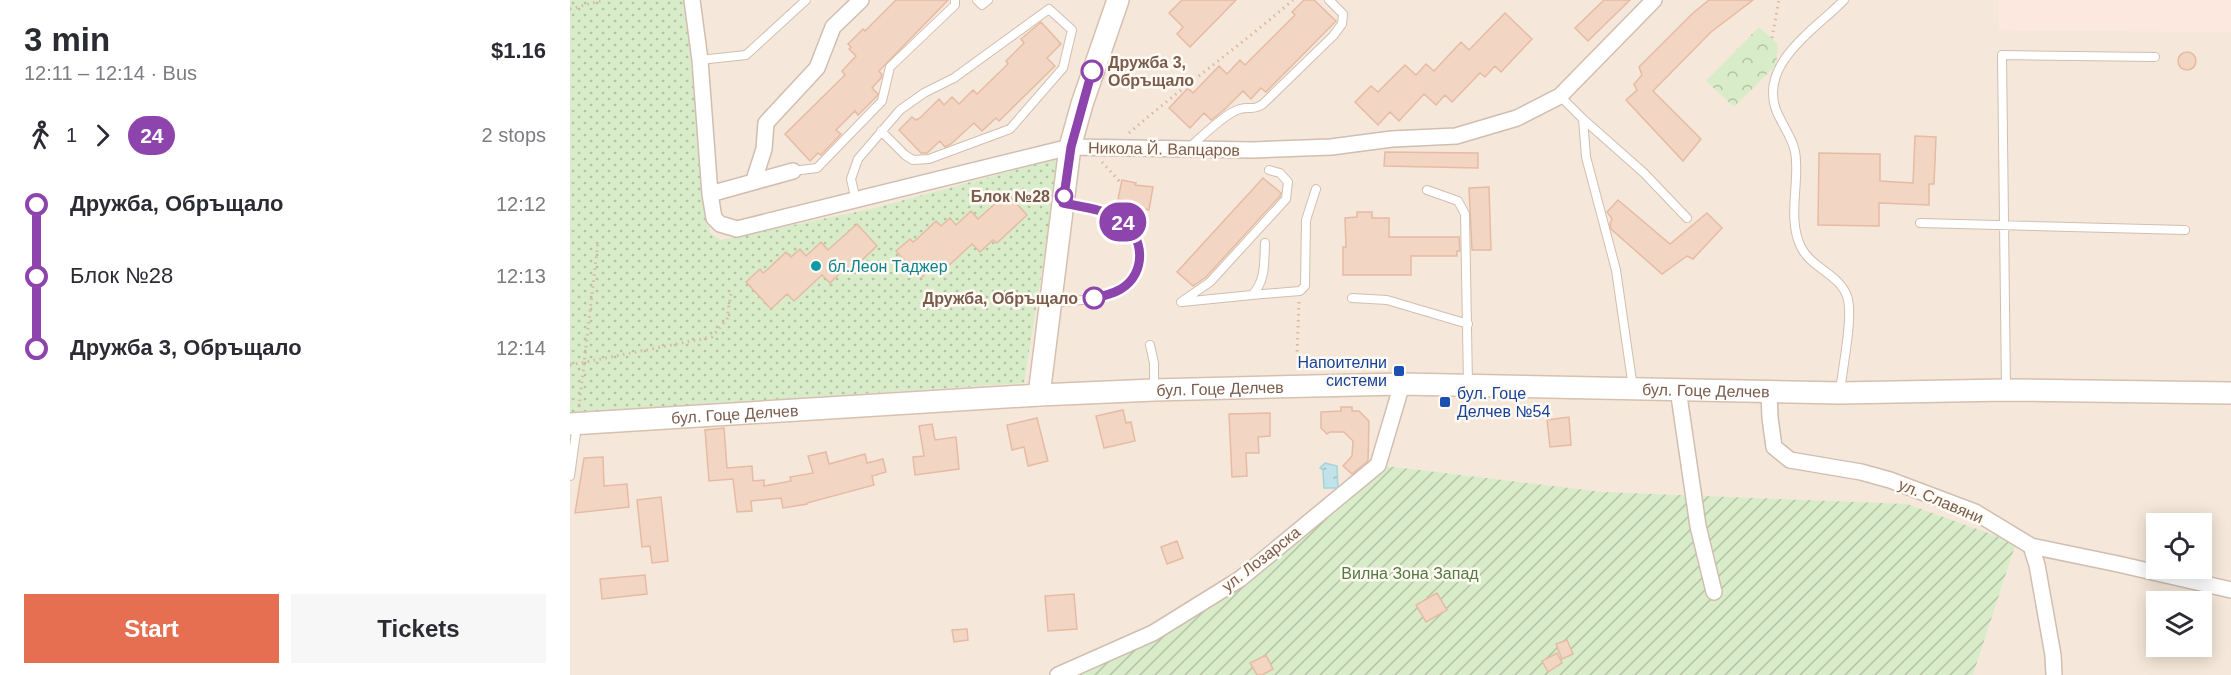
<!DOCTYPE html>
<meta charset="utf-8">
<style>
body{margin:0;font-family:Helvetica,sans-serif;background:#f7f7f7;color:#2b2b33;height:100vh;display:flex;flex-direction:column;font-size:22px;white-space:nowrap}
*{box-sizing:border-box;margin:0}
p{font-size:20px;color:#7c7c81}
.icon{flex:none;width:33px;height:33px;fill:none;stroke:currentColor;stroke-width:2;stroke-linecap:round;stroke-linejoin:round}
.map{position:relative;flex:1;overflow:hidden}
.panel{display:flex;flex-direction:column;background:#fff;width:570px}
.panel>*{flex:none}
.badge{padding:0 12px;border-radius:20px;font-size:21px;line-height:39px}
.buttons{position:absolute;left:1576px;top:513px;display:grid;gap:12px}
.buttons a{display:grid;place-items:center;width:66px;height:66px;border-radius:0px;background:#fff;box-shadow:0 3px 15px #0003;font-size:30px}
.map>.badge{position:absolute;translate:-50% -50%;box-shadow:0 0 0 3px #fff}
.legs{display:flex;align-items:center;gap:9px;height:66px;padding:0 24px;font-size:20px}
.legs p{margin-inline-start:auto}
.headline{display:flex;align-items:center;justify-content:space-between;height:102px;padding:0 24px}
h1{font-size:33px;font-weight:700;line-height:45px}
.primary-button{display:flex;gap:12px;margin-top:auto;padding:12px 24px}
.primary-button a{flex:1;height:69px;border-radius:0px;background:#e76f51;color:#fff;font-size:24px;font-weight:700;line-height:69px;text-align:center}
.primary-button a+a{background:#f7f7f7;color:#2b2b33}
ul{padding:0 24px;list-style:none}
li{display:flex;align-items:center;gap:21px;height:72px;font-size:22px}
li i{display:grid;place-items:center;width:9px;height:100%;margin:0 8px;background:currentColor}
li i::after{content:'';width:15px;height:15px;margin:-8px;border:4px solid;border-radius:50%;background:#fff}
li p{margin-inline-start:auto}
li:first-child i{background:linear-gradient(#0000 50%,currentColor 0)}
li:last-child i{background:linear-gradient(currentColor 50%,#0000 0)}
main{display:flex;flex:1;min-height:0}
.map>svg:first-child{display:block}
.residential{fill:#f5e8da;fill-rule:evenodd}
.commercial{fill:#fde8e0}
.grass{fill:url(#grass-dots)}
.forest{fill:url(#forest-crowns)}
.garden{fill:url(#garden-furrows)}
.water{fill:url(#water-ripples);stroke:#a5d3da;stroke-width:1.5}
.building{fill:#f3d5c3;stroke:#e6bba3;stroke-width:1.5}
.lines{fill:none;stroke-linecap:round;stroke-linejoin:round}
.service-casing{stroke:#d1beb0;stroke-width:10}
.minor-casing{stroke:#d1beb0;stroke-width:18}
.secondary-casing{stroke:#d6c0b0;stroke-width:24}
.path{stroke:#d9b8a5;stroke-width:3;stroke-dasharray:1.5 4.5;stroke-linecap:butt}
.service{stroke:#fff;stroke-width:8}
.minor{stroke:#fff;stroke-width:15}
.secondary{stroke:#fff;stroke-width:21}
.line-1-casing{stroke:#fff;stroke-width:14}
.line-1{stroke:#8e44ad;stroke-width:9}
.stop-1-dot{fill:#fff;stroke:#8e44ad;stroke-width:3}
.culture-dot{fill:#0f9aa8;stroke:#fffaf3;stroke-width:2}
.transit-dot{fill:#1a4fb4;stroke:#fffaf3;stroke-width:2}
.labels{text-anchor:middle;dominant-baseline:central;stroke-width:5;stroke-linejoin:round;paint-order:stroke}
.stop-label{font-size:16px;font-weight:bold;fill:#7a5c4d;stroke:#fffaf3;text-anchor:end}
.street-label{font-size:16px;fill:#7a5c4d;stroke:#fffaf3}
.culture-label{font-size:16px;fill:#0d838f;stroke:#fffaf3;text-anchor:start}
.transit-label{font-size:16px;fill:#164399;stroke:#fffaf3;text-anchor:end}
.park-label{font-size:16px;fill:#537a41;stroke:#fffaf3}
</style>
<main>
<section class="panel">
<div class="headline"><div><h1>3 min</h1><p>12:11 – 12:14 · Bus</p></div><b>$1.16</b></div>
<div class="legs"><svg class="icon" aria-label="walk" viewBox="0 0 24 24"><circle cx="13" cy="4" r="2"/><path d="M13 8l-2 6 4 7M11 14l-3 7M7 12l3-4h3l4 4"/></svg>1<svg class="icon" aria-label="forward" viewBox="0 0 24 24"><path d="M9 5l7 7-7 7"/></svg><b class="badge" style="background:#8e44ad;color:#fff">24</b><p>2 stops</p></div>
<ul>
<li><i style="color:#8e44ad"></i><b>Дружба, Обръщало</b><p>12:12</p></li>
<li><i style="color:#8e44ad"></i><span>Блок №28</span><p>12:13</p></li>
<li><i style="color:#8e44ad"></i><b>Дружба 3, Обръщало</b><p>12:14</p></li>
</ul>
<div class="primary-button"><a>Start</a><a>Tickets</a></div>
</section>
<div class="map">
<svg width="1661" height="675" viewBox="0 0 1661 675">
<defs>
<pattern id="grass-dots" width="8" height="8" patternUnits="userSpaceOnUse" patternTransform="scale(1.5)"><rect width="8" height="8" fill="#d8ecc9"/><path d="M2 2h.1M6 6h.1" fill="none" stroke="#b4c2a5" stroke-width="1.8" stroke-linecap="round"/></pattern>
<pattern id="forest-crowns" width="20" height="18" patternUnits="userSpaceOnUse" patternTransform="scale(1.5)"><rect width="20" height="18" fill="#d8ecc9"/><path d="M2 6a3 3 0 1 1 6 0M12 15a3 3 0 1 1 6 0" fill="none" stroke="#b4c2a5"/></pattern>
<pattern id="garden-furrows" width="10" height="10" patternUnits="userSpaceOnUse" patternTransform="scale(1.5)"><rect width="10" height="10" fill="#d8ecc9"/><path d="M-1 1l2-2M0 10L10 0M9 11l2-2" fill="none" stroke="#b4c2a5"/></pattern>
<pattern id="water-ripples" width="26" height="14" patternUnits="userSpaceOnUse" patternTransform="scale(1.5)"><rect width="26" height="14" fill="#bfe3e8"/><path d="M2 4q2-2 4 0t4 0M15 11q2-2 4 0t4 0" fill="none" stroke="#a0bbbe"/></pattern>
</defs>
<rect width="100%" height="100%" fill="#fdf6ec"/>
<path class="residential" d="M 0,0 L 1661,0 L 1661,675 L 1403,675 L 1446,543 L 808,465 L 670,579 L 489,675 L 0,675 ZM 1587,524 L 1632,524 L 1632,568 L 1587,568 ZM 1587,602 L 1632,602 L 1632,646 L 1587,646 Z"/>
<path class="commercial" d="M 1429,0 L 1661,0 L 1661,32 L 1429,30 Z"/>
<path class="grass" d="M 0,0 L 114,0 L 140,233 L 151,240 L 301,209 L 490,158 L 454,383 L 0,413 Z"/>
<path class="forest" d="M 1189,27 L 1208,44 L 1206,65 L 1164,107 L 1136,81 Z"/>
<path class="garden" d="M 808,465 L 1033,492 L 1337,504 L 1446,543 L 1403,675 L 495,675 L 670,579 Z"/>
<path class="water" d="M 755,463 L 767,466 L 768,488 L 754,488 L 753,470 L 750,468 Z"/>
<path class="building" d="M 326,0 L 378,0 L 309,71 L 312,75 L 311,78 L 302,88 L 308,94 L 307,96 L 288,115 L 285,111 L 266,130 L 271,134 L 251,155 L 248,153 L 240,161 L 215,134 L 275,75 L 272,71 L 286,56 L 279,49 L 281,47 L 278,44 L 293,29 L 295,31 Z
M 612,0 L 666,0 L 620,47 L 607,34 L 613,27 L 599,13 Z
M 734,0 L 744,0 L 766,21 L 696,92 L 691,88 L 681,99 L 673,91 L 654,110 L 641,120 L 634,113 L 620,128 L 599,108 L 618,88 L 623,93 L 649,66 L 657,74 L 670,60 L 675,65 L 725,15 L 722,12 Z
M 1034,0 L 1060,0 L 1018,41 L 1005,28 Z
M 1139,0 L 1183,0 L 1141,32 L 1083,91 L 1131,139 L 1113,161 L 1056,100 L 1067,90 L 1064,84 L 1072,75 L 1069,67 L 1123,13 Z
M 935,13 L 962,39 L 931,72 L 925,66 L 915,77 L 910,73 L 882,102 L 875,95 L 866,105 L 854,94 L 829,121 L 820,112 L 808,125 L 785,102 L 801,86 L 808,92 L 835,65 L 846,75 L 856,64 L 864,71 L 891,42 L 899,50 Z
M 471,22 L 491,44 L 477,58 L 485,66 L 429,121 L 426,118 L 412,131 L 404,123 L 381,144 L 375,147 L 370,141 L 357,153 L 351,153 L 329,130 L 342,117 L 346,120 L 350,118 L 369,99 L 374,105 L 382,97 L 389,104 L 403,90 L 407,94 L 438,64 L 436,61 L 454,43 L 451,39 Z
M1608 61a9 9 0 1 1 18 0a9 9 0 1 1-18 0Z
M 1345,136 L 1366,137 L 1364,184 L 1359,184 L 1359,205 L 1309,203 L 1309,226 L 1248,225 L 1249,153 L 1310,154 L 1310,181 L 1343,183 Z
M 815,152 L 908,153 L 908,168 L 814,166 Z
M 693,178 L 711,193 L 710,196 L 636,277 L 623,286 L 607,272 Z
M 552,180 L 566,183 L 565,185 L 583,187 L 579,210 L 563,206 L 564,202 L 548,199 Z
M 919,187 L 921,250 L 902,250 L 899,188 Z
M 437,193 L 457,215 L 427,243 L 423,240 L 410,252 L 402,244 L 374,270 L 367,263 L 351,278 L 326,251 L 340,239 L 343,242 L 347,239 L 366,221 L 371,226 L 380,218 L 386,225 L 401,211 L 408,219 Z
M 1048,200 L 1100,244 L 1137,213 L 1152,228 L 1123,259 L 1117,256 L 1092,274 L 1041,229 L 1040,224 L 1042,219 L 1037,212 Z
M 787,212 L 802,212 L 802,218 L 819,218 L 819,237 L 889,237 L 890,251 L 887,251 L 887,256 L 841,256 L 841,275 L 773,275 L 773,247 L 776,247 L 775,218 L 787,217 Z
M 287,224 L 307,246 L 277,274 L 273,270 L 260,283 L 252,275 L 224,301 L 217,294 L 201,309 L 176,282 L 190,269 L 193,273 L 197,270 L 216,252 L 221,257 L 230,249 L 236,256 L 251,242 L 258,250 Z
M 771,407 L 782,407 L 782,411 L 789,411 L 799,421 L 798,461 L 782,474 L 773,466 L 782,456 L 783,441 L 774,432 L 760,432 L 757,434 L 751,428 L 751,412 L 771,411 Z
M 553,410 L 556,423 L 561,422 L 565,441 L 534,448 L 526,416 Z
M 700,413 L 700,436 L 688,437 L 689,453 L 676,453 L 677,476 L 662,477 L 659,414 Z
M 999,417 L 1001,445 L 980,447 L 977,420 Z
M 467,418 L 478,461 L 458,466 L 454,447 L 442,450 L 437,425 Z
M 362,424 L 365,440 L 386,437 L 389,469 L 345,475 L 343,457 L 354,456 L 349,426 Z
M 154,428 L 157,468 L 182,466 L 183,481 L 194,480 L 194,486 L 221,481 L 220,477 L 243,473 L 238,456 L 256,452 L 259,464 L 295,454 L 297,463 L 313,459 L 316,472 L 302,476 L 304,485 L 237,503 L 237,504 L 213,508 L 211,498 L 181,501 L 182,511 L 167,512 L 163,479 L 139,481 L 135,430 Z
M 33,457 L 34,486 L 57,484 L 59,507 L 5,513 L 14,458 Z
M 91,497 L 98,561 L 82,563 L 80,546 L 72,547 L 67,500 Z
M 607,541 L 613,558 L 597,564 L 591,547 Z
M 75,575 L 77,594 L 32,599 L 30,579 Z
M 867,593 L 877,610 L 856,622 L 846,605 Z
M 504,594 L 507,629 L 478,631 L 475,596 Z
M 397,629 L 398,640 L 384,642 L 382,630 Z
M 997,640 L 1003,654 L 992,659 L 986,644 Z
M 987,653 L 992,663 L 978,672 L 972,661 Z
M 696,655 L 703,669 L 692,675 L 687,675 L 680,663 Z"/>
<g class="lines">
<defs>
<path id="service" d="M 407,0 L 412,5 L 418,0
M 130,60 L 176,55 L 236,0
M 990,96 L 1013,119 L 1016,157 L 1046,270 L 1063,388
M 1013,119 L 1074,173 L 1117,218
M 620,147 C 631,137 657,112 670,109 C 680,106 683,111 693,104 L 763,36 L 772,24 L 773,14 L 759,0
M 223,171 L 247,168 L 312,101 L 320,67 L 385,5 L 385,0
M 857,190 L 888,201 L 895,214 L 898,384
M 286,201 L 281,179 L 288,159 L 330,110 L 354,93 L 384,78 L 479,9 L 502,30 L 493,68 L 440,129 L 359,159 L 343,160 L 335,155 L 311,131
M 1350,223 L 1615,230
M 682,295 L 730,291 L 735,286 L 736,220 L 746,189
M 782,298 L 817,300 L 898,324
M 611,302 L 640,282 L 716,199 L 718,182 L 710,173 L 699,170
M 612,302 L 682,295 C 696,281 694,262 695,243
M 484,303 C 505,300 533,301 551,289 C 561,282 569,269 570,258 C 572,216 525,210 495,204
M 580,345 L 584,363 L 584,388
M 1436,388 L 1432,55 L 1585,57
M 1270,392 C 1272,370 1284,315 1277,296 C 1269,274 1241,268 1231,247 C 1218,221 1228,188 1226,161 C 1226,142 1213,127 1206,110 C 1189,63 1246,29 1274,0
M 0,476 L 7,425"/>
<path id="minor" d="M 122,0 L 130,60 L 140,194 L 144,218 L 150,224 L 167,229 L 500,147 L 683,150 L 761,147 L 822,139 L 886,136 L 947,118 L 990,96 L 1084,0
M 184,180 L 194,149 L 196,123 L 247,68 L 263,27 L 291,0
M 140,194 L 223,171
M 1108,389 L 1128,526 L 1144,592
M 1199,392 L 1200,418 L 1204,447 L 1220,460 L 1291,472 L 1320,480 L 1405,512 L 1461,546 L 1467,565 L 1483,655 L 1484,675
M 1461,546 L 1548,564 L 1661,590
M 488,675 L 583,633 L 670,579 L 808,465 L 832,384"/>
<g id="secondary">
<path d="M 469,395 L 500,147 L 512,104 L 548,0"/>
<path id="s1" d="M 0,424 L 469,395 L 584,390 L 743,386 L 832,384 L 1270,393 L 1436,390 L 1661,393"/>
</g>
</defs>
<use href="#service" class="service-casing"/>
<use href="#minor" class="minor-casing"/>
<use href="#secondary" class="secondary-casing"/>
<path class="path" d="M 0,9 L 34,0
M 1202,38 L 1209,0
M 559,133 C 612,87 670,46 723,0
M 532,162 L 551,183
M 729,302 L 727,354 L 733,369
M 0,365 L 142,337 L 157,319 L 161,293
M 9,407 L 28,242"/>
<use href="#service" class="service"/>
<use href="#minor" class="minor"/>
<use href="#secondary" class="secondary"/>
</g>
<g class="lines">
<defs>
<path id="line-1" d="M 522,71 L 501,147 L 493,203 C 512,207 534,209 550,220 C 575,236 577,273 551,289 C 542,294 534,296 524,298"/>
</defs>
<use href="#line-1" class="line-1-casing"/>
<use href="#line-1" class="line-1"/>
</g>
<g class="stop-1-dot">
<circle cx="522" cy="71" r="10"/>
<circle cx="494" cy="196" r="8"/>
<circle cx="524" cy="298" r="10"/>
</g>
<circle class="culture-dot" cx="246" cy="266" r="6"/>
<g class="transit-dot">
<rect x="823" y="365" width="12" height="12" rx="3"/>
<rect x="869" y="396" width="12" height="12" rx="3"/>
</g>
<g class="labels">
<g class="stop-label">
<text x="538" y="62" text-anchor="start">Дружба 3,<tspan x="538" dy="18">Обръщало</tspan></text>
<text x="480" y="196">Блок №28</text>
<text x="508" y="298">Дружба, Обръщало</text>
</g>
<g class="street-label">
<text transform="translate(594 149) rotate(1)">Никола Й. Вапцаров</text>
<text stroke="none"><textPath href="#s1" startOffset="651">бул. Гоце Делчев</textPath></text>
<text stroke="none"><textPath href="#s1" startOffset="1137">бул. Гоце Делчев</textPath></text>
<text stroke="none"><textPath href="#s1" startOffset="165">бул. Гоце Делчев</textPath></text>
<text transform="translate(1371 501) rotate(23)">ул. Славяни</text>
<text transform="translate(691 559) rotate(-38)">ул. Лозарска</text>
</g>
<g class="culture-label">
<text x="258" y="266">бл.Леон Таджер</text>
</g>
<g class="transit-label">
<text x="817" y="362">Напоителни<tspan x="817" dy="18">системи</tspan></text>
<text x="887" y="393" text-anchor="start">бул. Гоце<tspan x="887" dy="18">Делчев №54</tspan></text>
</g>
<g class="park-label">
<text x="840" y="573">Вилна Зона Запад</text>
</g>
</g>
</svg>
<div class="buttons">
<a><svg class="icon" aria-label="locate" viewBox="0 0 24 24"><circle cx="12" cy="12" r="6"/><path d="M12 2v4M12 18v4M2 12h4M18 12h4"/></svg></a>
<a><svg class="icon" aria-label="layers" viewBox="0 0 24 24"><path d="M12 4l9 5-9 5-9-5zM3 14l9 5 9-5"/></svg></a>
</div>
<b class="badge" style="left:553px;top:222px;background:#8e44ad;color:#fff">24</b>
</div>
</main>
